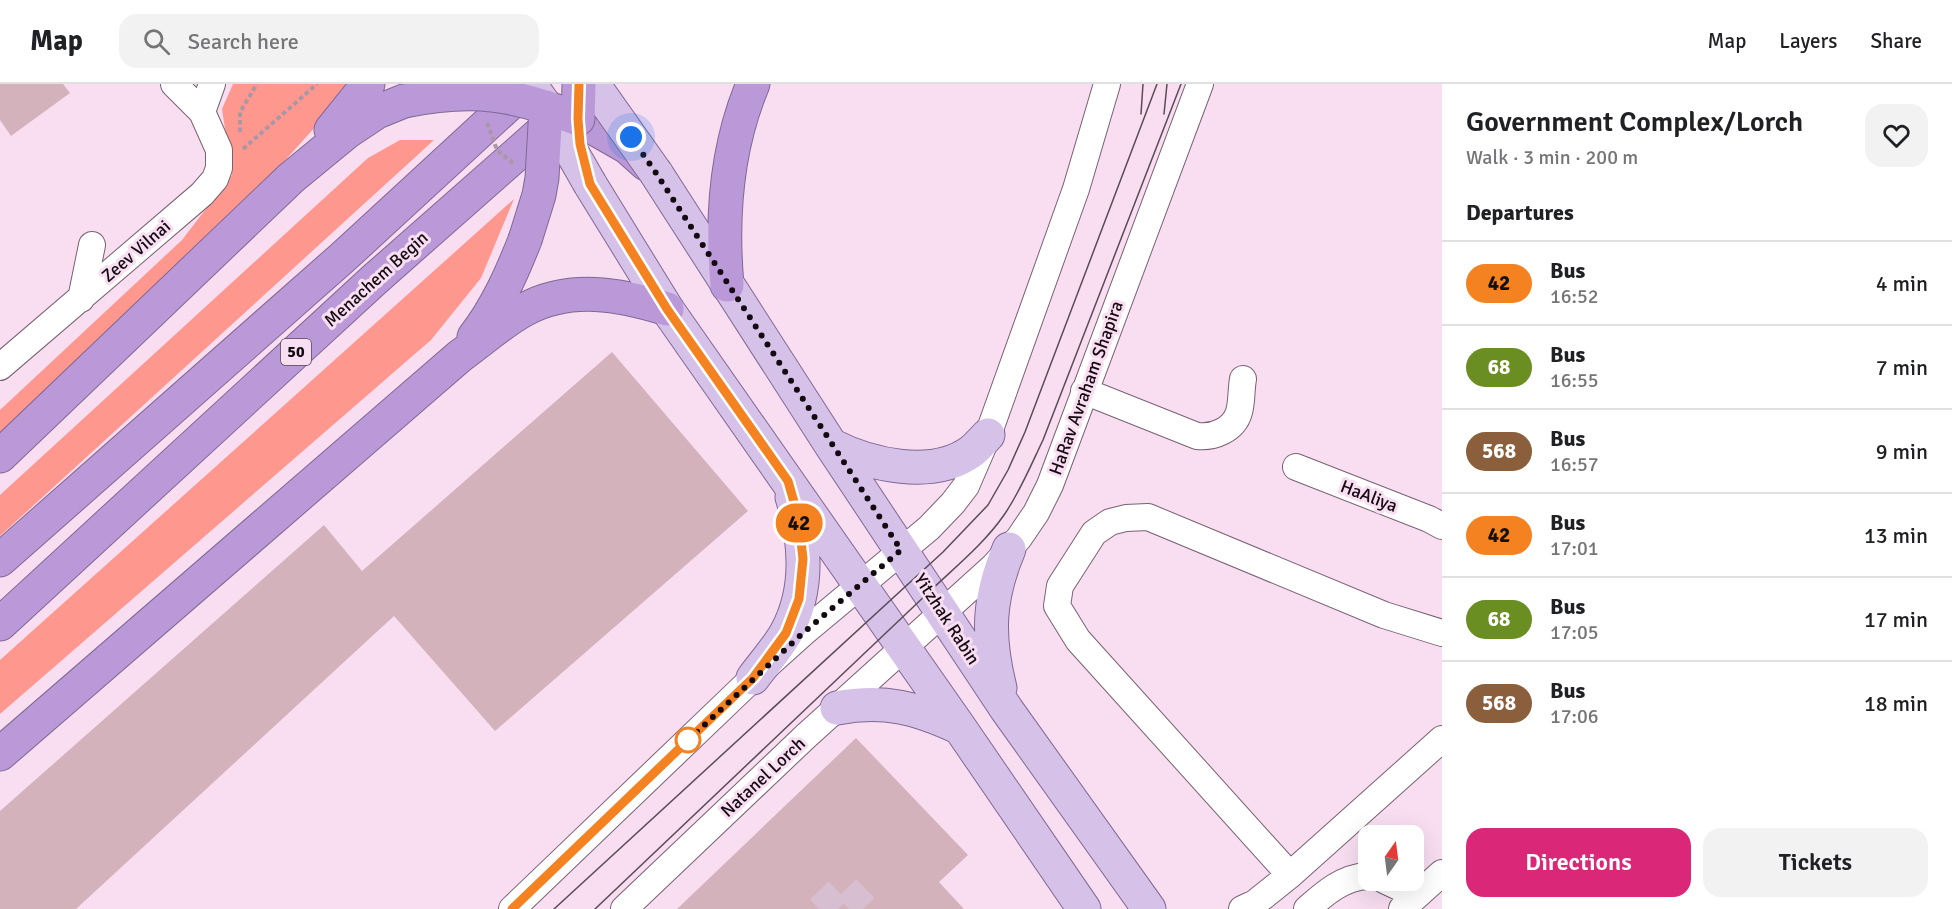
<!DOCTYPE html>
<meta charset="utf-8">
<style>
body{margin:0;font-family:Signika,sans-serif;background:#f2f2f2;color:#202124;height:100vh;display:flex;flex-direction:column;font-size:22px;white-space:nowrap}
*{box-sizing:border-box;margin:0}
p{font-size:20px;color:#757577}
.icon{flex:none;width:33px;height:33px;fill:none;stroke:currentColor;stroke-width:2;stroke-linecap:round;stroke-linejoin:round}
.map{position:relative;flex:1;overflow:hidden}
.sheet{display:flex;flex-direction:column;background:#fff;width:510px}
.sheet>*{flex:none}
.badge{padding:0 12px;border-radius:20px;font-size:21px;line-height:39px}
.needle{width:39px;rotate:14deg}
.controls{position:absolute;left:1358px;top:741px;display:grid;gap:12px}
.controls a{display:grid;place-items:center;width:66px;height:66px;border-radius:12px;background:#fff;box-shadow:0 6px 24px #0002;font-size:30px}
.you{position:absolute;width:30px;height:30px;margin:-15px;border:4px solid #fff;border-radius:50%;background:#1a73e8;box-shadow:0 0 0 9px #1a73e833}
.map>.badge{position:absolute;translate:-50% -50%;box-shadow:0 0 0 3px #fff}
h2{padding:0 24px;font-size:22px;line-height:54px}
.round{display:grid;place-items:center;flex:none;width:63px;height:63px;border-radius:18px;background:#f2f2f2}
.head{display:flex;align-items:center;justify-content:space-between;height:102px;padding:0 24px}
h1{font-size:28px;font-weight:600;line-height:45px}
.cta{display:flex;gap:12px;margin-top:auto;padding:12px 24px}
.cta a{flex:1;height:69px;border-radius:18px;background:#db2777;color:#fff;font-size:24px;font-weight:600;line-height:69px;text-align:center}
.cta a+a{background:#f2f2f2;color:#202124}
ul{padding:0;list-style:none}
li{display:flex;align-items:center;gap:18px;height:84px;padding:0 24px;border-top:2px solid #e0e0e0}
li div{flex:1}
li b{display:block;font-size:22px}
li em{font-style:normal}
li .badge{min-width:66px;font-weight:700;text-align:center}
header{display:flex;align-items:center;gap:36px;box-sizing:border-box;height:84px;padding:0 30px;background:#fff;border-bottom:2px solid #e0e0e0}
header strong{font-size:28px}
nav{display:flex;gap:33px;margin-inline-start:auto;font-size:21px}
.search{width:420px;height:54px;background:#f2f2f2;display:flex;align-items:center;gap:15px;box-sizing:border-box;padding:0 21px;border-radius:18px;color:#757577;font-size:22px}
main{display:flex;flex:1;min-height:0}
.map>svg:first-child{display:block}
.green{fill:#fe988f}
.building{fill:#d4b2bb}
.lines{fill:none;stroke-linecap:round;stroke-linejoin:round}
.minor-tunnel{stroke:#d7bed0;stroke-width:26;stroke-dasharray:26 13;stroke-linecap:butt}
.minor-casing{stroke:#786173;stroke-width:28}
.major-casing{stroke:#816793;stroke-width:35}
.highway-casing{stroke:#816793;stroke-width:35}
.path{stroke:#aa96a5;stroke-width:4;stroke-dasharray:4.5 3;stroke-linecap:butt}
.minor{stroke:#fff;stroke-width:26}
.major{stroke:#d6c2e8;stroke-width:33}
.highway{stroke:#bb99d9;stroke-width:33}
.tram{stroke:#5a4c57;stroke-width:1.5}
.major-bridge-casing{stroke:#816793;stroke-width:35;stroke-linecap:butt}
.highway-bridge-casing{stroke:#816793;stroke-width:35;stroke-linecap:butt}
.path-bridge{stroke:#aa96a5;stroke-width:4;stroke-dasharray:4.5 3;stroke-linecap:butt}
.major-bridge{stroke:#d6c2e8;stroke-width:33}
.highway-bridge{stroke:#bb99d9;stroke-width:33}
.line-casing{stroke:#fff;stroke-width:14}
.line{stroke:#f58220;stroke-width:9}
.walk{stroke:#140b12;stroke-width:6;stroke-dasharray:0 10.8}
.stop-dot{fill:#fff;stroke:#f58220;stroke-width:3}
.labels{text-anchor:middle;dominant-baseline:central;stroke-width:6;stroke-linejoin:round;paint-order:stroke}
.shield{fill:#f9def2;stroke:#594a55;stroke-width:1.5}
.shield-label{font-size:16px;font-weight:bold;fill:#140b12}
.street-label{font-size:18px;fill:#140b12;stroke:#f9def2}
</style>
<header>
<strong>Map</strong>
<div class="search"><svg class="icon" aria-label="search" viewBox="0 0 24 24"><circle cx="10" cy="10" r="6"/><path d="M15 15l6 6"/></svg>Search here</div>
<nav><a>Map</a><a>Layers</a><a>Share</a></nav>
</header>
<main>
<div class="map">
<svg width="1442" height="825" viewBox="0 0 1442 825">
<rect width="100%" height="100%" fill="#f9def2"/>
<path class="green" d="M 233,0 L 354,0 L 197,174 L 0,360 L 0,326 L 182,156 L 232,91 L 222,25 Z
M 400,56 L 434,56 L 0,452 L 0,411 L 368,74 Z
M 514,115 L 481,194 L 431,256 L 0,630 L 0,576 Z"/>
<path class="building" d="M 0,0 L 63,0 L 70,9 L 11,52 L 0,36 Z
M 612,268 L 748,427 L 495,647 L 394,532 L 76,825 L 0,825 L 0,727 L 324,441 L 362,487 Z
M 856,654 L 968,771 L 939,798 L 964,825 L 677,825 Z"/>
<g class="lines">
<path class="minor-tunnel" d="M 819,825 L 844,801 L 867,825"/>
<defs>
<path id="minor" d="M 202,28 L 212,0
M 81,215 L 92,161
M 0,283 L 202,110 L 215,95 L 219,84 L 219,66 L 202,28 L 174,0
M 1084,307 L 1197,352 C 1213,354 1234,346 1239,328 C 1242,318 1241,306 1243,295
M 1296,383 L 1429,435 L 1442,442
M 1290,791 L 1078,556 L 1057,522 L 1060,502 L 1094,449 L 1110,438 L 1126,434 L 1148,433 L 1384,531 L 1442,549
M 1384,796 L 1401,804 L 1411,817
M 512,825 L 753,594 L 803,549 L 929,444 L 953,419 L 966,402 L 988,351 L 1076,105 L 1107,0
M 624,825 L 806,652 L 993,483 L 1019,454 L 1036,429 L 1050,401 L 1200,0
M 1242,825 L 1255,819 L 1290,791 L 1442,655
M 1307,825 C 1325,809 1343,793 1368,792
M 1402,825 L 1442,789"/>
<path id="major" d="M 656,89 L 831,361 L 1007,626 L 1149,825
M 590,100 L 667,225 L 960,644 L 1084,825
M 831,361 C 870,381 933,396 972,367 C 978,362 983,356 988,351
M 753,594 C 764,579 777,565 786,549 C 809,507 806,458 792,413
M 1000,604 C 987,552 988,515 1009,465
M 837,624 C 884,615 917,624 960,644"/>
<path id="highway" d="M 578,35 L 627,63 L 646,80
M 331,46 L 368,0
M 727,201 C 721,133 726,64 753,0
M 474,253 C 497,223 511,191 525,156
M 0,372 L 291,94 L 347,48 L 377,28 L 404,17
M 0,476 L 342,174 L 531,0
M 0,540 L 375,195 L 561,31
M 0,670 L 460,272 C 481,257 502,238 524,226 C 569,201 620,210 667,225"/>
</defs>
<use href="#minor" class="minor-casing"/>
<use href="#major" class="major-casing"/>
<use href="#highway" class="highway-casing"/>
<path class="path" d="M 240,48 L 240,28 L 257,0
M 243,65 L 317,0"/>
<use href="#minor" class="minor"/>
<use href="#major" class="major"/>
<use href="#highway" class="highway"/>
<path class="tram" d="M 1141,30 L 1143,0
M 1164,30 L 1167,0
M 554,825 L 943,468 L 988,421 L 1008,386 L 1025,348 L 1157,0
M 595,825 L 929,508 C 954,484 984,460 1004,431 C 1020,408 1031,381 1043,356 L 1181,0"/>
<defs>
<path id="major-bridge" d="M 530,0 L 546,23 L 590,100
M 593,0 L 656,89"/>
<path id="highway-bridge" d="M 404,17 C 473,3 513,9 578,35 L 579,0
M 525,156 L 539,111 L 542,94 L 546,23"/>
</defs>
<use href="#major-bridge" class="major-bridge-casing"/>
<use href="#highway-bridge" class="highway-bridge-casing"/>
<path class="path-bridge" d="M 487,39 L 497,66 L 513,79"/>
<use href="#major-bridge" class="major-bridge"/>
<use href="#highway-bridge" class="highway-bridge"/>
</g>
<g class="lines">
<defs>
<path id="line" d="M 512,825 L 753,594 L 786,549 L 799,515 L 803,475 L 799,439 L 794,418 L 788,397 L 667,225 L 590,100 L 580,60 L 578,35 L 579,0"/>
</defs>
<use href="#line" class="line-casing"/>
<use href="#line" class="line"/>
<path class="walk" d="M 631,53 L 656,89 L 901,466 L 803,549 L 684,660 L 688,656"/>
</g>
<circle class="stop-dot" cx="688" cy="656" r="12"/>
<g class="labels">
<rect class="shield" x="281" y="255" width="30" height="26" rx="4.5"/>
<g class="shield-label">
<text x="296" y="268">50</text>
</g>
<g class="street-label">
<text transform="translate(136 167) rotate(-41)">Zeev Vilnai</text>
<text transform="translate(376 195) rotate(-42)">Menachem Begin</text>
<text transform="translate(1086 304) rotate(-70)">HaRav Avraham Shapira</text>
<text transform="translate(1369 412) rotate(21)">HaAliya</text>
<text transform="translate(947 535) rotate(57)">Yitzhak Rabin</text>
<text transform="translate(763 693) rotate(-43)">Natanel Lorch</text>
</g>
</g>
</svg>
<div class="controls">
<a><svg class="needle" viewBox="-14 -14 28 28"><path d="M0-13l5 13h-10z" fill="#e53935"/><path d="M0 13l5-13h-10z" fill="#757577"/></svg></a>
</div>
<div class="you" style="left:631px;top:53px"></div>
<b class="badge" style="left:799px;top:439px;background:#f58220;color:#111">42</b>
</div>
<section class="sheet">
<div class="head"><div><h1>Government Complex/Lorch</h1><p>Walk · 3 min · 200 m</p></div><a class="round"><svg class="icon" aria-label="heart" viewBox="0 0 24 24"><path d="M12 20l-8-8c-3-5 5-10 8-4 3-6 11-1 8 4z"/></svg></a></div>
<h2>Departures</h2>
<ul>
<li><span class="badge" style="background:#f58220;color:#111">42</span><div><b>Bus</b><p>16:52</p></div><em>4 min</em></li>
<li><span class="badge" style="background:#6b8e23;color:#fff">68</span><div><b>Bus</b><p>16:55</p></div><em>7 min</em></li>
<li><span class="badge" style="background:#8b5e3c;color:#fff">568</span><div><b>Bus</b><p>16:57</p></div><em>9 min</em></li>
<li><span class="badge" style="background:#f58220;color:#111">42</span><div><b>Bus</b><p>17:01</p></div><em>13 min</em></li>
<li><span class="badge" style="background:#6b8e23;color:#fff">68</span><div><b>Bus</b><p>17:05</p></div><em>17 min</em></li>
<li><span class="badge" style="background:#8b5e3c;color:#fff">568</span><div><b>Bus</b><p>17:06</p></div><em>18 min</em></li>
</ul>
<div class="cta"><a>Directions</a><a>Tickets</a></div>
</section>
</main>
